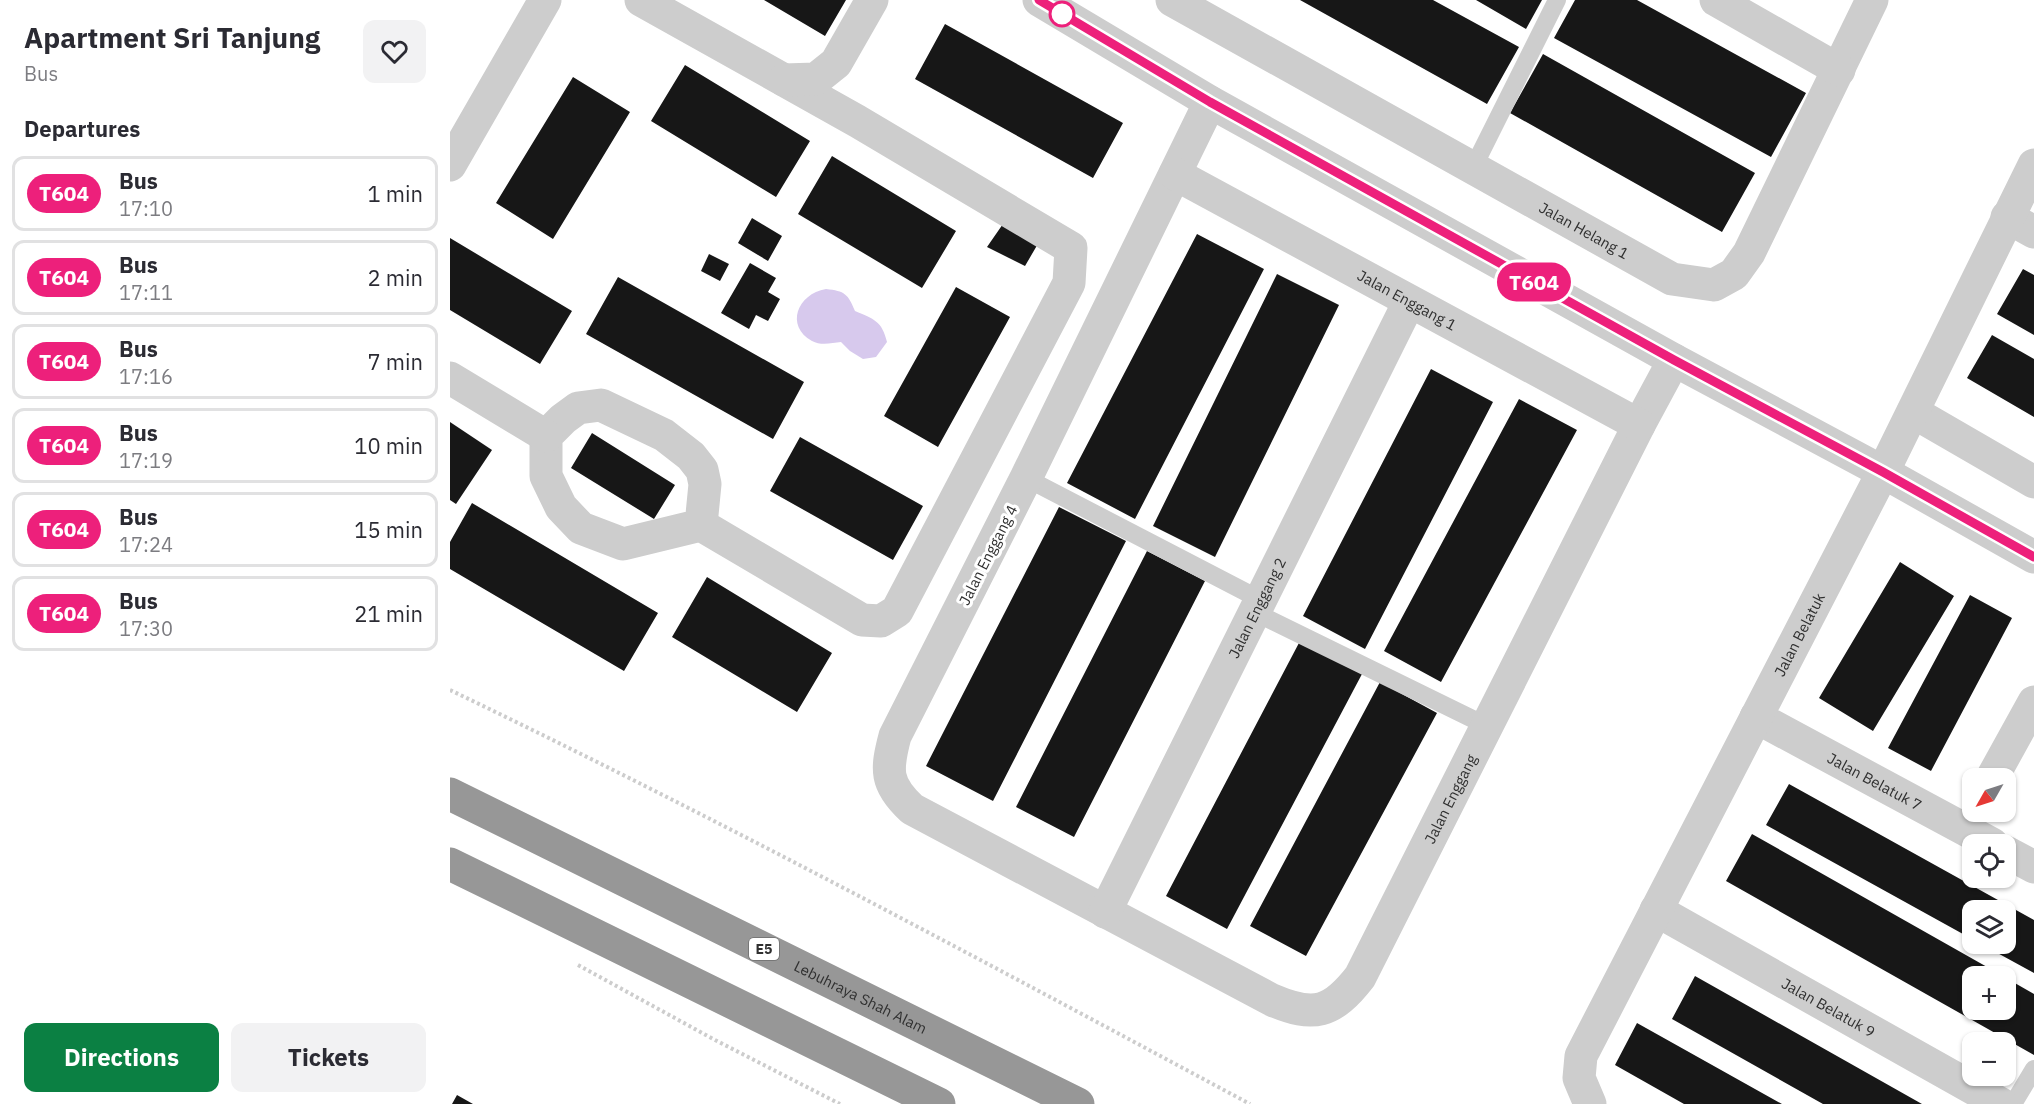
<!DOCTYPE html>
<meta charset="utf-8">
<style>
body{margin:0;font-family:"IBM Plex Sans",sans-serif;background:#f2f2f3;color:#2b2b33;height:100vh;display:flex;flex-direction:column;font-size:22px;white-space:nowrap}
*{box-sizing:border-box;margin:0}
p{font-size:20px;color:#7c7c81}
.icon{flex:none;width:33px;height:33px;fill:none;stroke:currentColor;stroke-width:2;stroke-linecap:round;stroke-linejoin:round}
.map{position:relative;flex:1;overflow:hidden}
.side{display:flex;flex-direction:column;background:#fff;width:450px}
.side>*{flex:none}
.badge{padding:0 12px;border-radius:20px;font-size:21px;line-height:39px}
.needle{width:39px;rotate:231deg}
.tools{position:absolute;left:1512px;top:768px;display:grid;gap:12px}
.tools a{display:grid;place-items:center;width:54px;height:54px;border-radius:12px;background:#fff;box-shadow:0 2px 4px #0004;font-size:30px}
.map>.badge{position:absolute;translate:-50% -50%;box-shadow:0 0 0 3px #fff}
h2{padding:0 24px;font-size:22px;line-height:54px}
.round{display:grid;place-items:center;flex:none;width:63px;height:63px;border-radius:12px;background:#f2f2f3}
.overview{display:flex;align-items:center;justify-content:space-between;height:102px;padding:0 24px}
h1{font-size:28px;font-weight:700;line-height:45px}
.button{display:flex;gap:12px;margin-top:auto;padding:12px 24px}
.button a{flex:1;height:69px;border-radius:12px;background:#0b8043;color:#fff;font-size:24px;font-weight:700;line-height:69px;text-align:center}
.button a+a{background:#f2f2f3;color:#2b2b33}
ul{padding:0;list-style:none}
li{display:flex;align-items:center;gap:18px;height:75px;margin:0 12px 9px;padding:0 12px;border:3px solid #e1e1e2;border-radius:12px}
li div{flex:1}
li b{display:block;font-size:22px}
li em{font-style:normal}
li .badge{min-width:66px;font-weight:700;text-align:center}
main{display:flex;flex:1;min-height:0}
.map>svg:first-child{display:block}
.water{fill:#d7c9ed}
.building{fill:#171717}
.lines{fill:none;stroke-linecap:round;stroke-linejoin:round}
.path{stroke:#cdcdcd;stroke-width:4;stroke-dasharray:3 3;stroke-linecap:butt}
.service{stroke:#cdcdcd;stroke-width:18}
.minor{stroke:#cdcdcd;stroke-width:33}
.motorway{stroke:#979797;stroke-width:33}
.line-casing{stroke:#fff;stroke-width:14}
.line{stroke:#ed207b;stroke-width:9}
.stop-dot{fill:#fff;stroke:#ed207b;stroke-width:3}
.labels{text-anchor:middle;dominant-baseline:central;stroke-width:6;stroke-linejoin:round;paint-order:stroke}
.shield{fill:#fff;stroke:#6e6e6e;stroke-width:1.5}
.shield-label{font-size:14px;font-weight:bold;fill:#303030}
.street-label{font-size:15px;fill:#303030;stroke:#fff}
</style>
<main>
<section class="side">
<div class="overview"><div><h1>Apartment Sri Tanjung</h1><p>Bus</p></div><a class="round"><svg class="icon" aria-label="heart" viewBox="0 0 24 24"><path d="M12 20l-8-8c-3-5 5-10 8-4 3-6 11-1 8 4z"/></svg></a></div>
<h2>Departures</h2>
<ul>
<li><span class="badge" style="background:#ed207b;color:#fff">T604</span><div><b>Bus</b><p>17:10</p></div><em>1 min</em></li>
<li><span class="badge" style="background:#ed207b;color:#fff">T604</span><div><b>Bus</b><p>17:11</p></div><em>2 min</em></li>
<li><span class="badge" style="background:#ed207b;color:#fff">T604</span><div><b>Bus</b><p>17:16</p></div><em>7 min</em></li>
<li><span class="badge" style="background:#ed207b;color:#fff">T604</span><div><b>Bus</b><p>17:19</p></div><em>10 min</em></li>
<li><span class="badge" style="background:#ed207b;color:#fff">T604</span><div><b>Bus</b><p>17:24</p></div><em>15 min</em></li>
<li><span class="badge" style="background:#ed207b;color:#fff">T604</span><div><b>Bus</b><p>17:30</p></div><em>21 min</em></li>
</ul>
<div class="button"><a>Directions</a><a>Tickets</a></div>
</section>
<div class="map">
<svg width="1584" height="1104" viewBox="0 0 1584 1104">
<rect width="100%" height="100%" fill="#fff"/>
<path class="water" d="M 376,289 C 395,291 398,294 405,311 C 424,319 432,321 437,342 L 426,357 L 413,359 L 400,351 L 391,342 C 382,343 371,346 362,341 C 335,326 347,294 376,289 Z"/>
<path class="building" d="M 314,0 L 396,0 L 375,36 Z
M 850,0 L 983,0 L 1069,47 L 1037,104 Z
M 1026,0 L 1092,0 L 1076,29 Z
M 1125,0 L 1187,0 L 1356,93 L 1321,157 L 1104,38 Z
M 495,24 L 673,123 L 643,178 L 465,79 Z
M 1093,54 L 1305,173 L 1272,232 L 1060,113 Z
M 235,65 L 360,141 L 326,197 L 201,121 Z
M 123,77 L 180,112 L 103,239 L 46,203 Z
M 382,156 L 506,231 L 472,288 L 348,214 Z
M 302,218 L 332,236 L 318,261 L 288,243 Z
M 555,221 L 589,242 L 575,266 L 537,247 Z
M 747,234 L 814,269 L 685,519 L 617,483 Z
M 0,238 L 122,311 L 90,364 L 0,310 Z
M 259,254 L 279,264 L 270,281 L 251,271 Z
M 300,263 L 326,278 L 318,292 L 330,299 L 318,321 L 306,315 L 299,329 L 271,313 Z
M 1573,269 L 1584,275 L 1584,335 L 1547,314 Z
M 827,274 L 889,305 L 765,557 L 703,526 Z
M 168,277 L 354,382 L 323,439 L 136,334 Z
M 506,287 L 560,317 L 488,447 L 434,416 Z
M 1542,335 L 1584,359 L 1584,417 L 1517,378 Z
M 981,369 L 1043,402 L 915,649 L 853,616 Z
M 1069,399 L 1127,430 L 991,682 L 934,651 Z
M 0,422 L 42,450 L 6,504 L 0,500 Z
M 142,433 L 225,485 L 204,519 L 121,468 Z
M 350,437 L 473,506 L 443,560 L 320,491 Z
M 22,503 L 208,613 L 174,671 L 0,569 L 0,542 Z
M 609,507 L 676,541 L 543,801 L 476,766 Z
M 697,551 L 755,581 L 624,837 L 566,807 Z
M 1450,562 L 1504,596 L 1423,731 L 1369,698 Z
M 257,577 L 382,653 L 347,712 L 222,637 Z
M 1520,595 L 1562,618 L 1481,771 L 1438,748 Z
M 850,641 L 912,674 L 777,929 L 716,896 Z
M 930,682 L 987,713 L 856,956 L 800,926 Z
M 1339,784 L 1584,920 L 1584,973 L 1531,944 L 1556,944 L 1556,910 L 1522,910 L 1522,939 L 1316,825 Z
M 1302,834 L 1553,976 L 1522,976 L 1522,1010 L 1556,1010 L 1556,978 L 1584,994 L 1584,1055 L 1276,881 Z
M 1245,976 L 1472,1104 L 1373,1104 L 1222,1019 Z
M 1187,1023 L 1332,1104 L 1234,1104 L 1165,1065 Z
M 7,1095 L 23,1104 L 2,1104 Z"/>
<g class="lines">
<path class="path" d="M 0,690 C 271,820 535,962 800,1104
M 128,965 L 265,1040 L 390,1104"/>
<path class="service" d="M 1023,168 L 1107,0
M 576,478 L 811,600
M 804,612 L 1037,726
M 1563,1104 L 1584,1069"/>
<g class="minor">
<path d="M 191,0 L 407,121 L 621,248 L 619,283 L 447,611 L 431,621 L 412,620 L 251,525 L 173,544 L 131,528 L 111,507 L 96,476 L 96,436 L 113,419 L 128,408 L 151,405 L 214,435 L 241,456 L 252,470 L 255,484 L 251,525"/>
<path d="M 589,0 L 760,102 L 1224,360 L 1433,472 L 1584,557"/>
<path id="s1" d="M 722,0 L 1222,279 L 1264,285 L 1284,274 L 1299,253 L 1422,0"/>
<path d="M 1266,0 L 1389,70"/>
<path d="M 334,80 L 366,79 L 386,63 L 422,0"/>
<path id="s2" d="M 760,102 L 576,478 L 445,736 C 436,770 435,784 462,809 L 822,1000 C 864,1018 882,1013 910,977 L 1189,425 L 1224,360"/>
<path d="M 0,165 L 95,0"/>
<path id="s3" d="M 725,174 L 1189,425"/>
<path d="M 1557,217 L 1584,232"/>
<path d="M 0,378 L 96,436"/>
<path d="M 1463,412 L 1584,482"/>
<path id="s4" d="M 1306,717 L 1542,844"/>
<path d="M 1542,778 L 1584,702"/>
<path d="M 1556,852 L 1584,867"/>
<path id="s5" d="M 1206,910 L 1551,1104"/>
<path id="s6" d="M 655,912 L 959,302"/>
<path id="s7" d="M 1140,1104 L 1129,1078 L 1131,1056 L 1433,472 L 1584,165"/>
</g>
<g class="motorway">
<path id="s8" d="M 0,794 L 628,1104"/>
<path d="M 0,864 L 489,1104"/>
</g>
</g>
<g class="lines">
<defs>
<path id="line" d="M 589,0 L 760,102 L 1224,360 L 1433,472 L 1584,557"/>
</defs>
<use href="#line" class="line-casing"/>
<use href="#line" class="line"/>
</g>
<circle class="stop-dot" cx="612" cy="14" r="12"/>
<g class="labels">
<rect class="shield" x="299" y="938" width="30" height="22" rx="4.5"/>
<g class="shield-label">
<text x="314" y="949">E5</text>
</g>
<g class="street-label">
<text stroke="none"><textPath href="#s1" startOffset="472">Jalan Helang 1</textPath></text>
<text stroke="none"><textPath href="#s3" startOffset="264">Jalan Enggang 1</textPath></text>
<text transform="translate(538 555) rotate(-63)">Jalan Enggang 4</text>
<text stroke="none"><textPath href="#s6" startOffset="340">Jalan Enggang 2</textPath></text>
<text stroke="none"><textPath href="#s7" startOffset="525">Jalan Belatuk</textPath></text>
<text stroke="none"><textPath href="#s4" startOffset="135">Jalan Belatuk 7</textPath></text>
<text stroke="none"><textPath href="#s2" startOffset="1498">Jalan Enggang</textPath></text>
<text stroke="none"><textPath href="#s8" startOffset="458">Lebuhraya Shah Alam</textPath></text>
<text stroke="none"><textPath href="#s5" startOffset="198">Jalan Belatuk 9</textPath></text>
</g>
</g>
</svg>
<div class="tools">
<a><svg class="needle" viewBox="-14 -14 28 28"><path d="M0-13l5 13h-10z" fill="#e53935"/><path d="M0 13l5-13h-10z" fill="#7c7c81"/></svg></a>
<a><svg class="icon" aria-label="locate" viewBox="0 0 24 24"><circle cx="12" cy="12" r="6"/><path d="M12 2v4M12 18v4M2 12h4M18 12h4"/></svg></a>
<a><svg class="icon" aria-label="layers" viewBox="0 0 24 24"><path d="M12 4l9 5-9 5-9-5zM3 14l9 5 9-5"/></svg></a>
<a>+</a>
<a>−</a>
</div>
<b class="badge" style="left:1084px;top:282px;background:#ed207b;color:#fff">T604</b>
</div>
</main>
